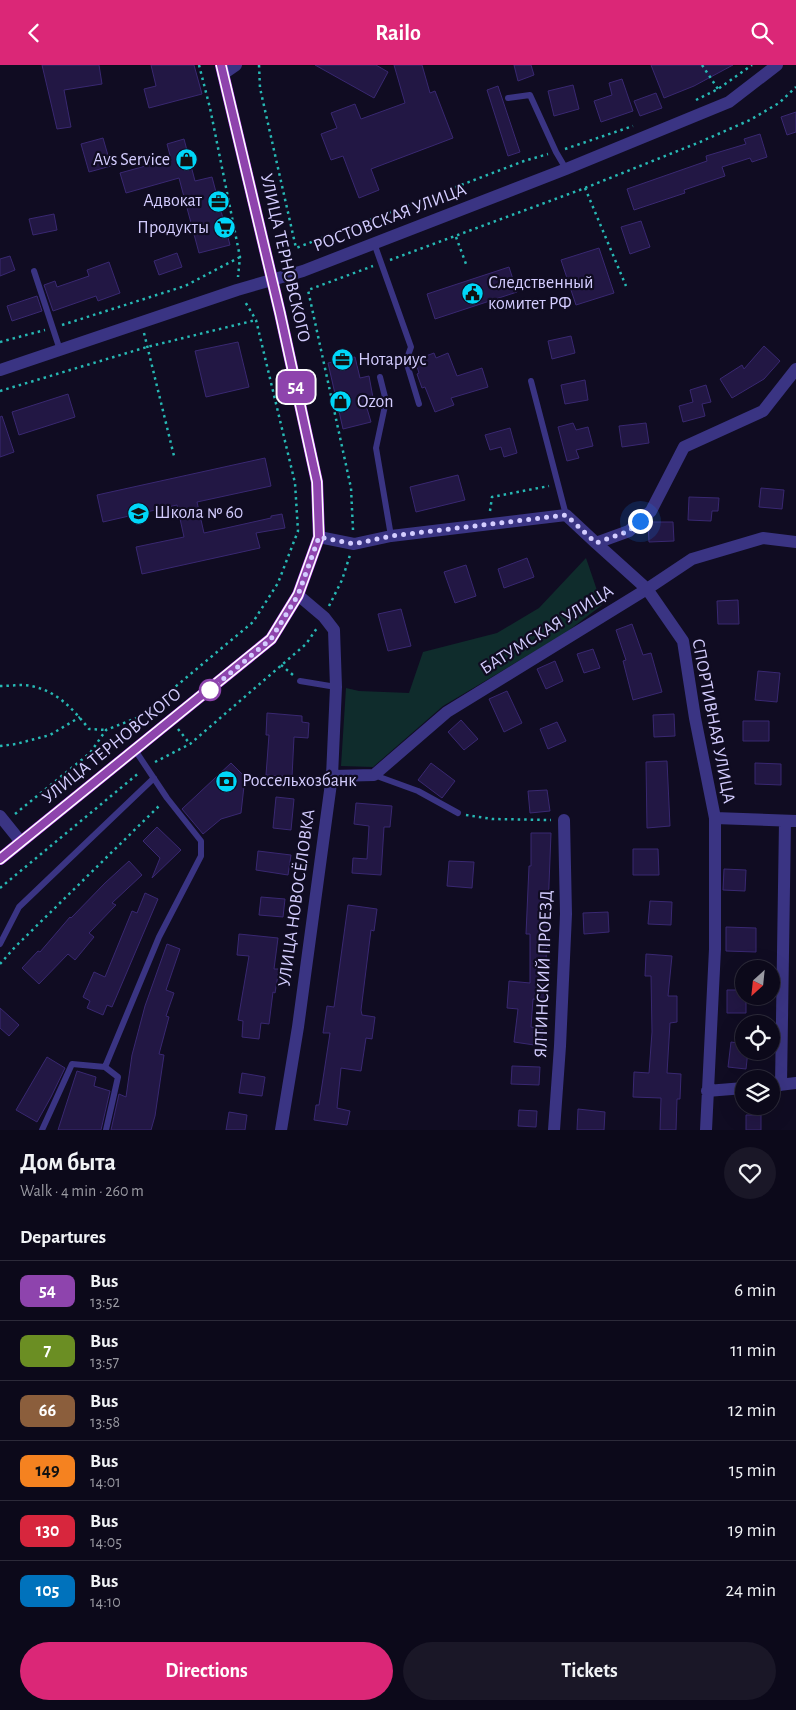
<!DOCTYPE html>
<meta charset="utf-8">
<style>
body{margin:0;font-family:"Alegreya Sans",sans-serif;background:#1a1727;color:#f1f3f6;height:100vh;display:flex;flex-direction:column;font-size:19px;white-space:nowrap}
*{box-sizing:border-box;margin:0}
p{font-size:16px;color:#9a9aa2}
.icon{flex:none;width:28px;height:28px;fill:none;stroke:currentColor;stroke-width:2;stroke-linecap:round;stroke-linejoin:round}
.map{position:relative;height:1065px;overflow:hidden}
.details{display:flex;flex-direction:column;background:#0c091a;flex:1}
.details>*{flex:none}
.badge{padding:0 10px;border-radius:8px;font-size:18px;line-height:32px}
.needle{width:32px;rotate:207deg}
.controls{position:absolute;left:735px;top:895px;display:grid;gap:10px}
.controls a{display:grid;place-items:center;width:45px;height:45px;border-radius:50%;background:#0c091a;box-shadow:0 5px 20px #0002,0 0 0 1px #2c2a39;font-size:25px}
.you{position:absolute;width:25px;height:25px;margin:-12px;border:4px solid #fff;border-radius:50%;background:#1a73e8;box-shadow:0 0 0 8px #1a73e833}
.map>.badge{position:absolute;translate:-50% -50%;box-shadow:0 0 0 2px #fff}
h2{padding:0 20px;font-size:19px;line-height:45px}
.round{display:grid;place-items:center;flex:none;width:52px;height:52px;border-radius:26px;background:#1a1727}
.summary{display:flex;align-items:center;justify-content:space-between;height:85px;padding:0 20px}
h1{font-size:24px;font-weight:700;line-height:38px}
.button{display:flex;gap:10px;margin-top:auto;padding:10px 20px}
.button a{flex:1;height:58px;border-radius:30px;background:#db2777;color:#fff;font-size:20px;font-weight:700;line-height:58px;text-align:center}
.button a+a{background:#1a1727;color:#f1f3f6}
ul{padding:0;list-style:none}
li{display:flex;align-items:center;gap:15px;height:60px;padding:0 20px;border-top:1px solid #2c2a39}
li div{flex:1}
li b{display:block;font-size:19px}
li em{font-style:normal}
li .badge{min-width:55px;font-weight:700;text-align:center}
header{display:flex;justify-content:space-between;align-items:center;height:65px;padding:0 20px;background:#db2777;color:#fff;font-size:22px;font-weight:700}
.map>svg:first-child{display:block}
.green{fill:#0f2c2c}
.building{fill:#221744;stroke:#392871}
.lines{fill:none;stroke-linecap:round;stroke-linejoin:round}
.path{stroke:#27b8b4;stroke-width:2.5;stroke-dasharray:2.5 4;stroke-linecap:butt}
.service{stroke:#3a3483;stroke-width:6}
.minor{stroke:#3a3483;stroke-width:12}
.tertiary{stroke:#3a3483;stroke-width:12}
.primary{stroke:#c554ff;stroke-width:12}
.line-casing{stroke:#fff;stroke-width:11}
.line{stroke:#8e44ad;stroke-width:8}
.walk{stroke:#d4cdff;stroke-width:5;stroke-dasharray:0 9}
.stop-dot{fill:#fff;stroke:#8e44ad;stroke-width:2.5}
.labels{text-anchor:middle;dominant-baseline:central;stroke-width:4.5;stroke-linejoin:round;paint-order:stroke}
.poi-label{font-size:18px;fill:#d4cdff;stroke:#100c22;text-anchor:start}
.street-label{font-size:18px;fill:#d4cdff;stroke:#100c22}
</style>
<header><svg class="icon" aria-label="back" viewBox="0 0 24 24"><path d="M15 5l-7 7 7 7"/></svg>Railo<svg class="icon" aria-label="search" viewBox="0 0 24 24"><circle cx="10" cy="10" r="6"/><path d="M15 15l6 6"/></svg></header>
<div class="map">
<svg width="796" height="1065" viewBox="0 0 796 1065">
<rect width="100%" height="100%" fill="#100c22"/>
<path class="green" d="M 586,493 L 602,540 L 564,569 L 443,641 L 373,702 L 341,701 L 346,623 L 359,626 L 409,628 L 423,587 L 497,568 L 539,543 Z"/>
<path class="building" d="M 42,0 L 99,0 L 102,19 L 64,25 L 71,62 L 57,64 Z
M 151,0 L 194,0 L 202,29 L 149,43 L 144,24 L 156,21 Z
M 315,0 L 376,0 L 388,7 L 374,33 Z
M 394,0 L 422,0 L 430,28 L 435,26 L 453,73 L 371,104 L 379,125 L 359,133 L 343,91 L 331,95 L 321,69 L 337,63 L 331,48 L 355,39 L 361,54 L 405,38 Z
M 514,0 L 531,0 L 534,10 L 518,16 Z
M 651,0 L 733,0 L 694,21 L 664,33 Z
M 622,14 L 633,46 L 601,57 L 594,36 L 612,30 L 609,18 Z
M 573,20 L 579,44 L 554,51 L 548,26 Z
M 498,21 L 520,87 L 508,91 L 487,25 Z
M 656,28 L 662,43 L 640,51 L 634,36 Z
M 796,47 L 796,67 L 787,70 L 781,52 Z
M 760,69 L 767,92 L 752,97 L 750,93 L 722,102 L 725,111 L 684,125 L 685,128 L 634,145 L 627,124 L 707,96 L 706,91 L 746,79 L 744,74 Z
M 103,73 L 111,101 L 89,107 L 81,79 Z
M 184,74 L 195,116 L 212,112 L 230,180 L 199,188 L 179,113 L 126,128 L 120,108 L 171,94 L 167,79 Z
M 54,149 L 57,165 L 33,170 L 29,154 Z
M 641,156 L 650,182 L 630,189 L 621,162 Z
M 599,183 L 614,228 L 576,240 L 561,195 Z
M 177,188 L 182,202 L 159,210 L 154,196 Z
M 10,191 L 15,205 L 0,211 L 0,194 Z
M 109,197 L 120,228 L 98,236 L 96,231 L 53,246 L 44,220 L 55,216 L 57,222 L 89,211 L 87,205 Z
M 509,202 L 517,227 L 435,254 L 427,229 Z
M 37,231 L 42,246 L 12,256 L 7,241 Z
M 571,271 L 575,288 L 552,294 L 548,276 Z
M 238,277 L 249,322 L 206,332 L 195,286 Z
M 764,281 L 780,296 L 764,314 L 732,333 L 720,314 L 742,300 L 744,304 Z
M 434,288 L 436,293 L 448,288 L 457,311 L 482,303 L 488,322 L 451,333 L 454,340 L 435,347 L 425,322 L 422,323 L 417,309 L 419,308 L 415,295 Z
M 355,292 L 360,313 L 369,311 L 374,338 L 366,340 L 371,357 L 343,364 L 328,298 Z
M 585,315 L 588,335 L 565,339 L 561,320 Z
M 706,320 L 711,337 L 702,339 L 705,351 L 683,357 L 679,341 L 693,337 L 690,325 Z
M 68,329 L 75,352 L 19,370 L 12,347 Z
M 2,351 L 14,387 L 0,392 L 0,352 Z
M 573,358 L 576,365 L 588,362 L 593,381 L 576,385 L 579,393 L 567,396 L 558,362 Z
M 646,358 L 649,378 L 622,382 L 619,361 Z
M 510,363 L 517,388 L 504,392 L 501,382 L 490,385 L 485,370 Z
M 265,393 L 271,421 L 197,437 L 204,468 L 271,453 L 271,451 L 282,449 L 285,463 L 256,468 L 260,483 L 142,509 L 136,482 L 184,472 L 177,440 L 103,457 L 97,430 Z
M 458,410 L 465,435 L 416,447 L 410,422 Z
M 761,423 L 784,425 L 782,444 L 759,442 Z
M 689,432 L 719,433 L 718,446 L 712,446 L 711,456 L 688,455 Z
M 651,457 L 673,457 L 674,476 L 649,477 L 648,459 Z
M 527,493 L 534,512 L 504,523 L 498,504 Z
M 466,500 L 476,531 L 455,538 L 444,507 Z
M 738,535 L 739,559 L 718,559 L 717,536 Z
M 401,544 L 411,581 L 388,586 L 378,549 Z
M 632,559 L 643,590 L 651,588 L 662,627 L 633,635 L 623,596 L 626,595 L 616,565 Z
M 593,584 L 600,603 L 584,608 L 577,589 Z
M 555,596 L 563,616 L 546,624 L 537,604 Z
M 758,606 L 780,608 L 777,637 L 755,635 Z
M 507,626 L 522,658 L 504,667 L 489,634 Z
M 267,648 L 302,651 L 302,657 L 309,658 L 308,673 L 294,672 L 292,712 L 266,710 L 269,670 L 266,670 Z
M 674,649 L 675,671 L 654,672 L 653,650 Z
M 461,655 L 478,674 L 464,685 L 448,667 Z
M 743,656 L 769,656 L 769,676 L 743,676 Z
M 557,657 L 566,676 L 548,684 L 540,664 Z
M 667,696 L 670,761 L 647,763 L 646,697 Z
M 231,698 L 245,712 L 241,748 L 221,754 L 203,769 L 182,744 Z
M 431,698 L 455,716 L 442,733 L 418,715 Z
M 755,698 L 781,699 L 781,720 L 755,719 Z
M 547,725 L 550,746 L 530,748 L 528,726 Z
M 276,732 L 294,734 L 291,765 L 273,763 Z
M 356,738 L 392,741 L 390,762 L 384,762 L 381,810 L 352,808 L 353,793 L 367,794 L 369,761 L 354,759 Z
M 157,762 L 181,785 L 152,813 L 160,793 L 143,776 Z
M 531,768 L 551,768 L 546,896 L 550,896 L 546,935 L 533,934 L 531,962 L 543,964 L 541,981 L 514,977 L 518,944 L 507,943 L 509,916 L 530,918 L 530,869 L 526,869 L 529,801 L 531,801 Z
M 633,784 L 658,784 L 659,810 L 633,810 Z
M 258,786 L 291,790 L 288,810 L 256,805 Z
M 129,796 L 142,810 L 112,838 L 116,840 L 89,868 L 94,872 L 75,895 L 68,889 L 39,919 L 22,903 L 38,886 L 40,887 L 70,852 L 71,853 L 105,818 Z
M 449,796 L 474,797 L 472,823 L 447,821 Z
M 724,804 L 746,805 L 745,826 L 723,825 Z
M 145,828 L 158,834 L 112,942 L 107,940 L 103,950 L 87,943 L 90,936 L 83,932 L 94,907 L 105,912 L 132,846 L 137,848 Z
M 261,832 L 285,834 L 283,852 L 259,850 Z
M 650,836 L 672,837 L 671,860 L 648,859 Z
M 348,840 L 377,844 L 374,866 L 371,865 L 361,945 L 362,950 L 375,952 L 372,974 L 366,973 L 361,1006 L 341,1003 L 337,1043 L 350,1046 L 347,1060 L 314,1055 L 316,1040 L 319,1040 L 330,968 L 323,968 L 327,941 L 334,942 Z
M 608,847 L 609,867 L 584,869 L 583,848 Z
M 726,862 L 756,863 L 756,887 L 726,886 Z
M 239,869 L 278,873 L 274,904 L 279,904 L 275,928 L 273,927 L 269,959 L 261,958 L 259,974 L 242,972 L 243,956 L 238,955 L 249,891 L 237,890 Z
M 167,879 L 180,884 L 166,925 L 174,928 L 166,951 L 169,952 L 159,989 L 164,990 L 155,1051 L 151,1065 L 111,1065 L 119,1029 L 126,1032 L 132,990 L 145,941 Z
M 646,889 L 672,891 L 668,931 L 677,931 L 677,957 L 670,958 L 667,1008 L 681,1009 L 680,1034 L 677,1034 L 676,1065 L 660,1065 L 661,1033 L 633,1032 L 634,1007 L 649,1008 L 652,967 L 651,911 L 645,911 Z
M 727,925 L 744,925 L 744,931 L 746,931 L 746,948 L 727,948 Z
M 0,943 L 19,960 L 9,971 L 0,963 Z
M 731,977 L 744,979 L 744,986 L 748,986 L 746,1004 L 728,1002 Z
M 47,992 L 65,1003 L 51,1032 L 37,1057 L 16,1045 Z
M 512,1001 L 540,1002 L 539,1020 L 511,1019 Z
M 77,1006 L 96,1012 L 94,1021 L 110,1026 L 101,1065 L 58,1065 Z
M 242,1008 L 265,1012 L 262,1031 L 239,1028 Z
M 578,1044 L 605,1047 L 604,1065 L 577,1065 Z
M 519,1045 L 537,1046 L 536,1062 L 518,1061 Z
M 229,1047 L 247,1050 L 245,1065 L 226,1065 Z
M 746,1050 L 761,1050 L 761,1065 L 746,1065 Z"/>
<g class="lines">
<path class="path" d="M 199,0 L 210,43 L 240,192 L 238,212
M 259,0 L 260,23 L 296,183 L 524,96 L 548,89
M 702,0 L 718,24
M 696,35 L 718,24 L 752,0
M 565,84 L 633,61
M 585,123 L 626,221
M 456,172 L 466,199
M 390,195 L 585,123 L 700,77 L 750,55 L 779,38 L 796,22
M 62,260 L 185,221 L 240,192
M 144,268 L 174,391
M 0,277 L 45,265
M 0,326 L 147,282 L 256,255
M 490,446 L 492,432 L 549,421
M 353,465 L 351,423 L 308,225 L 373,201
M 329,541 L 342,515 L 350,490
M 281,600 L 293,610
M 0,621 C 10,621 21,619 31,621 C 57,626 73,644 89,664 L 106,665
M 178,664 L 190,679
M 0,681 L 16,679 L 50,670 L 80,652
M 155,697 L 190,679 L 306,579 L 317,563
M 15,749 L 90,688 L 106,665 L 139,652 L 253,557 L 278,518 L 298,466 L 295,418 L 256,255 L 244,235
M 466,750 L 492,754 L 551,755
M 0,823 L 140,707
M 0,899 L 15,882 L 160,740"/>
<path class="service" d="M 508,33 L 530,30 L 556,87 L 566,104
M 374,178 L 411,282 L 406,296 L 419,339
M 34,206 L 60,285
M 380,312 L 386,336 L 376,383 L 391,471
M 531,316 L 566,450
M 300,616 L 336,622
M 374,710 L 418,726 L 458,748
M 0,879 L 19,842 L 154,713
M 42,1065 L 72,999 L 105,1002
M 106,1065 L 118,1012 L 105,1002 L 159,872 L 201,791 L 201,776 L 167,733 L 135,685"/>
<path class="minor" d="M 223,9 L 236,0
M 319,472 L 354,479 L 391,471 L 566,450 L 596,478 L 629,466 L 651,446 L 684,382 L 763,346 L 796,304
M 596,478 L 647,524 L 683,576 L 695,653 L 715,753 L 715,884 L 706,1065
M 332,711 L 374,710 L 447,647 L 647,524 L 692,494 L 763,473 L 796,477
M 0,751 L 21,777
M 715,753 L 796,756
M 781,1020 L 785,756
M 771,1021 L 796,1018
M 707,1026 L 744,1023
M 281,1065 L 298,962 L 332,711 L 336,622 L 334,565 L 324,552 L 298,530
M 554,1065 L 560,981 L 566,849 L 564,755"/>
<path class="tertiary" d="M 0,305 L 237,225 L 303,206 L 566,104 L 729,37 L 777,0"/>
<path class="primary" d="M 0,794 L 271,574 L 298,530 L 319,472 L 317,417 L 280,248 L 221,0"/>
</g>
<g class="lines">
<defs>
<path id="line" d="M 0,794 L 271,574 L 298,530 L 319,472 L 317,417 L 280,248 L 221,0"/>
</defs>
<use href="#line" class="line-casing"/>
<use href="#line" class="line"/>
<path class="walk" d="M 210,625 L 271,574 L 298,530 L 319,472 L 354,479 L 391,471 L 566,450 L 596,478 L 629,466 L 640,456"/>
</g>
<defs>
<symbol id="shop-disc" viewBox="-11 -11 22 22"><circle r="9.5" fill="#00d7f8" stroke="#100c22"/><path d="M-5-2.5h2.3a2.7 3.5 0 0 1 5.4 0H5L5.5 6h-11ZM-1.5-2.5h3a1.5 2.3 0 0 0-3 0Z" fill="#111"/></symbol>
<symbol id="office-disc" viewBox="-11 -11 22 22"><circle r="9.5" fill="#00d7f8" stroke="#100c22"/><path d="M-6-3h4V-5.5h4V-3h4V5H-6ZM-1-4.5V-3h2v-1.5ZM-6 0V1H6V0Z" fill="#111"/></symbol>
<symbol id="supermarket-disc" viewBox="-11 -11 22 22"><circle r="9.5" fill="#00d7f8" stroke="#100c22"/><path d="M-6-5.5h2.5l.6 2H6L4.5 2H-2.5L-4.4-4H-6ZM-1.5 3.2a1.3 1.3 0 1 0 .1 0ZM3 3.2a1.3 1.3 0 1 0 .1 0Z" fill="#111"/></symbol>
<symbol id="civic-disc" viewBox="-11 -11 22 22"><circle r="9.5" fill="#00d7f8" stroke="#100c22"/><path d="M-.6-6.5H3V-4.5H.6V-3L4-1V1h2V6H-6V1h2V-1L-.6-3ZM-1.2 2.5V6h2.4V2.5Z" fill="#111"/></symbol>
<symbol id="school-disc" viewBox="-11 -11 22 22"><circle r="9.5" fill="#00d7f8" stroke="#100c22"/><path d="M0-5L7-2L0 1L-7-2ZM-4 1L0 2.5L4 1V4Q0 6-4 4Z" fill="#111"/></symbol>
<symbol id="bank-disc" viewBox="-11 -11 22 22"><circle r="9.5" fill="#00d7f8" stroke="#100c22"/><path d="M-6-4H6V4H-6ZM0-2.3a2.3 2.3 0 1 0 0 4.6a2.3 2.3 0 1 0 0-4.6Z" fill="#111"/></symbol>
</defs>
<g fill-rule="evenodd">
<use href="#shop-disc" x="174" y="82" width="25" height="25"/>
<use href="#office-disc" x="206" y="124" width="25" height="25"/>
<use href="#supermarket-disc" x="212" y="150" width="25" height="25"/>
<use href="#civic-disc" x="460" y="216" width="25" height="25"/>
<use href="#office-disc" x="330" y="282" width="25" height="25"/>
<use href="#shop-disc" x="328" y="324" width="25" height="25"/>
<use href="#school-disc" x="126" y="436" width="25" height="25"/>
<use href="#bank-disc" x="214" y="704" width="25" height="25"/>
</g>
<circle class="stop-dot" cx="210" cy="625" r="10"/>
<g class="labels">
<g class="poi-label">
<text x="170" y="95" text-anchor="end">Avs Service</text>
<text x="202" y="136" text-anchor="end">Адвокат</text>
<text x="209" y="163" text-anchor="end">Продукты</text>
<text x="488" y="218">Следственный<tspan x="488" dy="21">комитет РФ</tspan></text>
<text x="358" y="295">Нотариус</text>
<text x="357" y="337">Ozon</text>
<text x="154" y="448">Школа № 60</text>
<text x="242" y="716">Россельхозбанк</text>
</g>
<g class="street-label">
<text transform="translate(390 153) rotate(-21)">РОСТОВСКАЯ УЛИЦА</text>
<text transform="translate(285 193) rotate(77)">УЛИЦА ТЕРНОВСКОГО</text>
<text transform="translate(547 565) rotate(-32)">БАТУМСКАЯ УЛИЦА</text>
<text transform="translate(713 656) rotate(79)">СПОРТИВНАЯ УЛИЦА</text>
<text transform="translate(112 681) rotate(-39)">УЛИЦА ТЕРНОВСКОГО</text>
<text transform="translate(297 833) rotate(-82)">УЛИЦА НОВОСЁЛОВКА</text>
<text transform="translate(544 909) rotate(-88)">ЯЛТИНСКИЙ ПРОЕЗД</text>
</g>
</g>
</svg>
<div class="controls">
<a><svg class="needle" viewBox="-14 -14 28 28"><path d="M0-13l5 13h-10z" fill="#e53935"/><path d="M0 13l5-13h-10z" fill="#9a9aa2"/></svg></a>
<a><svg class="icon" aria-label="locate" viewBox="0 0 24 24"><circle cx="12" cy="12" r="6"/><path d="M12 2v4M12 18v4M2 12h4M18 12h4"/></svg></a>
<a><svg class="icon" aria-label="layers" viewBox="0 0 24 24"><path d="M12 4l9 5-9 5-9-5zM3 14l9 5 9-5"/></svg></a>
</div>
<div class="you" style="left:640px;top:456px"></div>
<b class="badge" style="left:296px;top:322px;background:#8e44ad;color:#fff">54</b>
</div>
<section class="details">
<div class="summary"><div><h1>Дом быта</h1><p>Walk · 4 min · 260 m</p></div><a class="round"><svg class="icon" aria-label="heart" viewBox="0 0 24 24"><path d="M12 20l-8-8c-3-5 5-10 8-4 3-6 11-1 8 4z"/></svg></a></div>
<h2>Departures</h2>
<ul>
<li><span class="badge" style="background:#8e44ad;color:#fff">54</span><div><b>Bus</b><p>13:52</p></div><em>6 min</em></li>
<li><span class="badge" style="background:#6b8e23;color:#fff">7</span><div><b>Bus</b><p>13:57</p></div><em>11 min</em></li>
<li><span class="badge" style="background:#8b5e3c;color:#fff">66</span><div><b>Bus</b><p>13:58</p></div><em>12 min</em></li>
<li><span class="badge" style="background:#f58220;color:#111">149</span><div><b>Bus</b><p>14:01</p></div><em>15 min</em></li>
<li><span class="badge" style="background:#d7263d;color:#fff">130</span><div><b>Bus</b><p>14:05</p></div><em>19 min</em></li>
<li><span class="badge" style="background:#0072bc;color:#fff">105</span><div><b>Bus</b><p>14:10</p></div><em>24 min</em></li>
</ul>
<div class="button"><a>Directions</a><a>Tickets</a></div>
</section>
